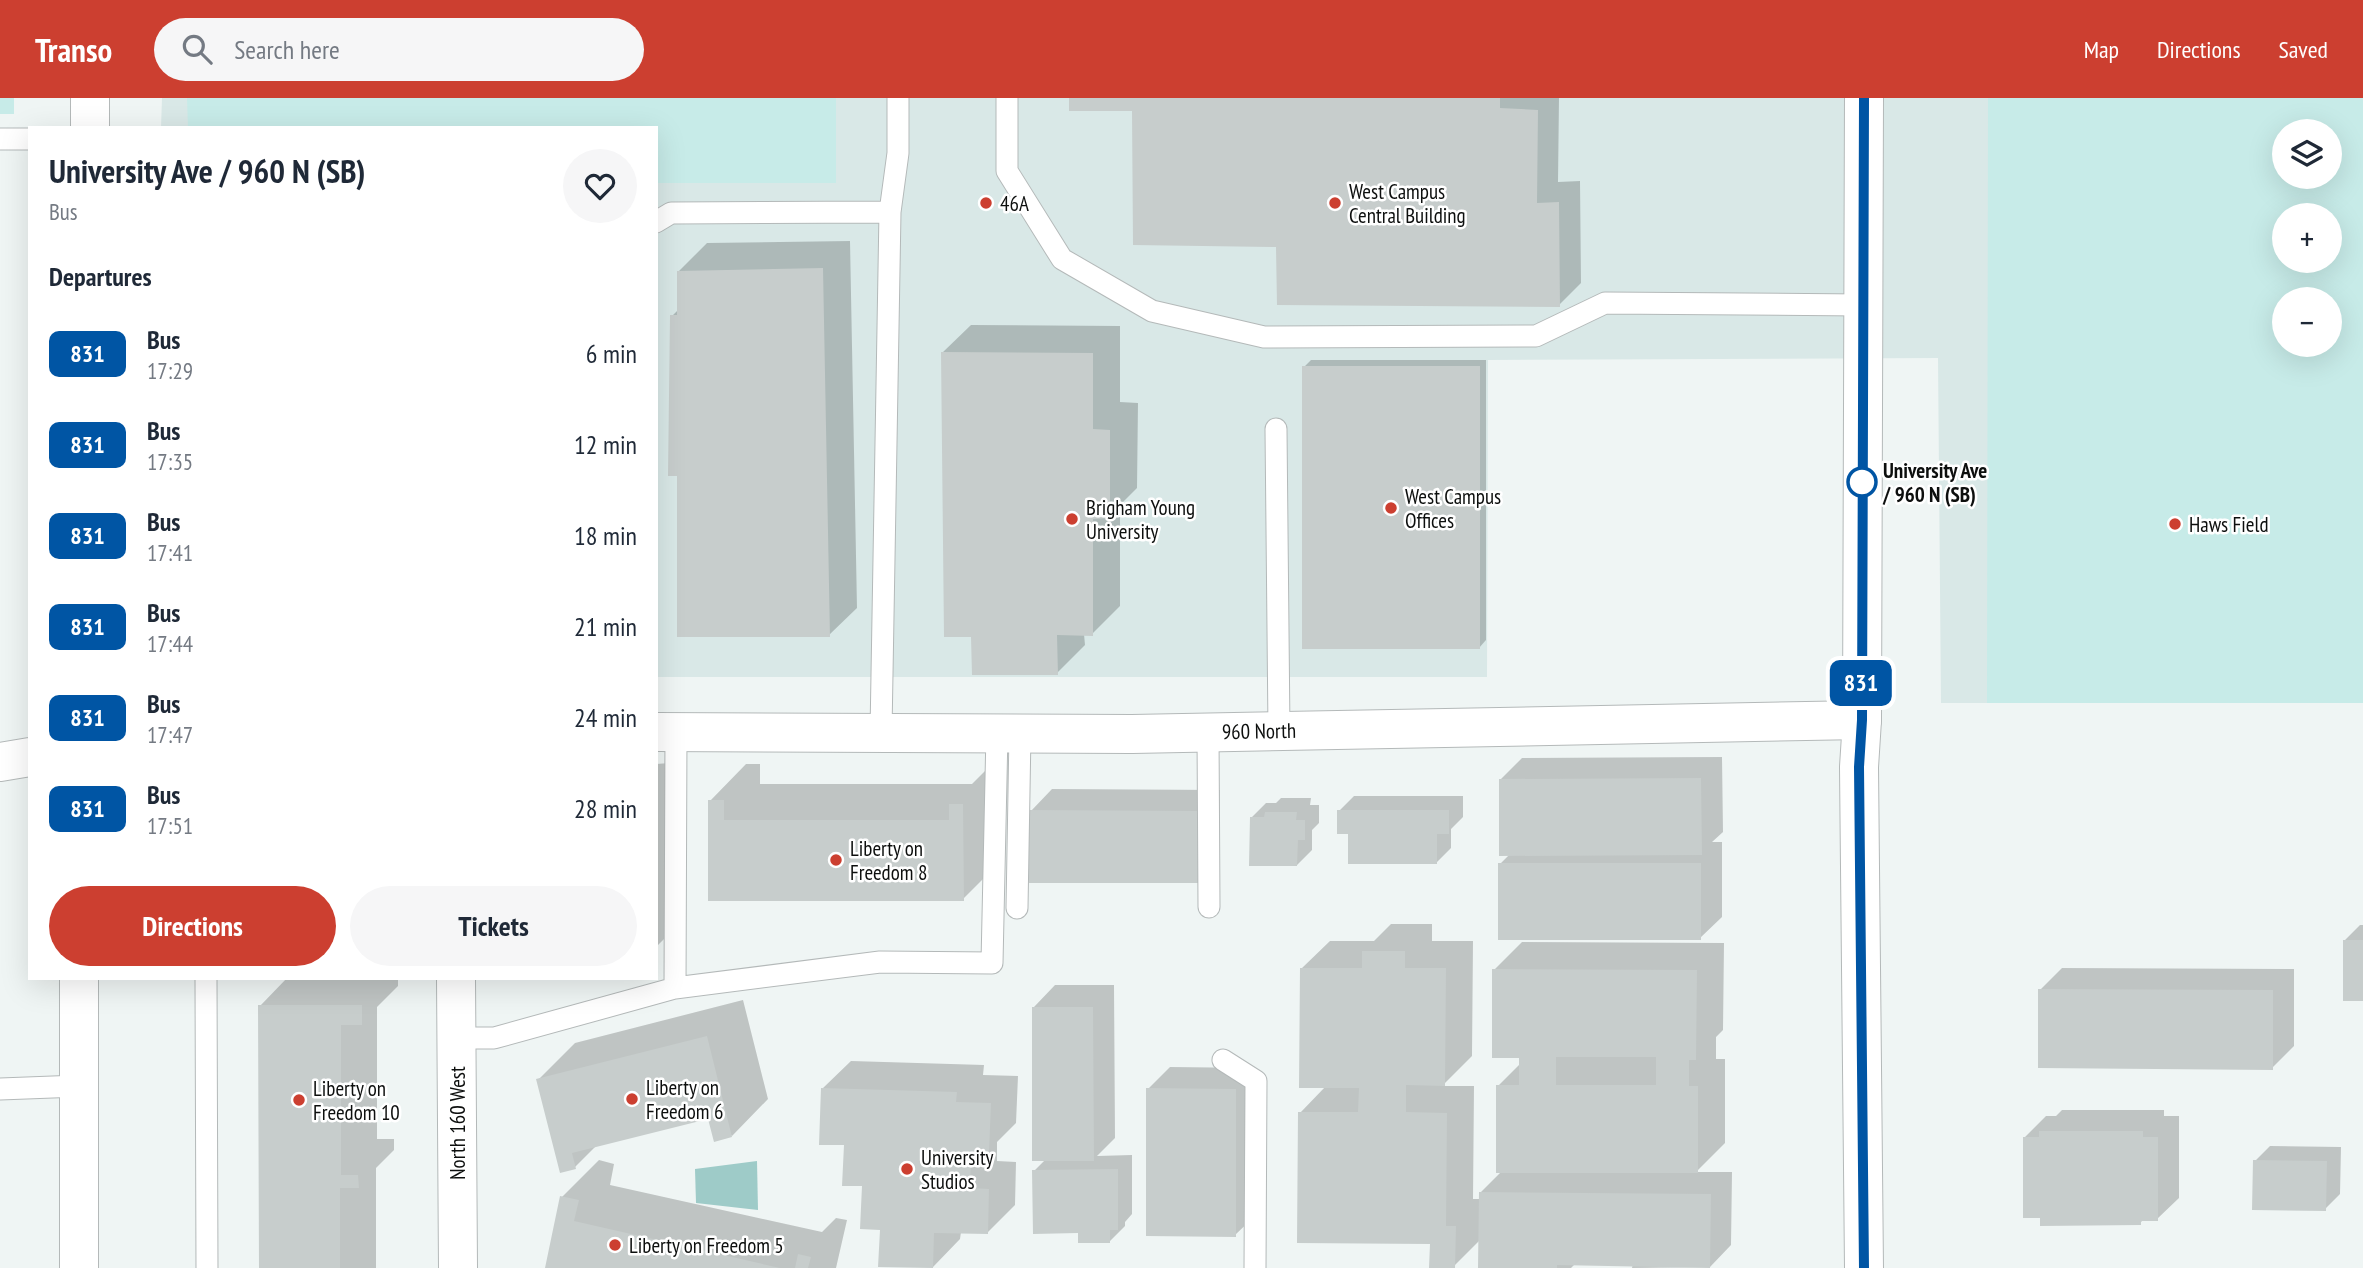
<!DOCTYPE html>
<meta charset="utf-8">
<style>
body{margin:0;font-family:"PT Sans Narrow",sans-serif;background:#f6f6f7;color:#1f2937;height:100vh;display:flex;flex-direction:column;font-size:26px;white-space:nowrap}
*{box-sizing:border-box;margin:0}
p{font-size:23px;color:#747a83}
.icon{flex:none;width:38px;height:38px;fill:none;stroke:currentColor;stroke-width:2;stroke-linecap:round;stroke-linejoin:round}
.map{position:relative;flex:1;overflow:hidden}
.sheet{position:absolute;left:28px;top:28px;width:630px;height:854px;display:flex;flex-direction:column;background:#fff;border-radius:0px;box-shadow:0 7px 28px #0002}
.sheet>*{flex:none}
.badge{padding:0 14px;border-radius:10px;font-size:24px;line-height:46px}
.fabs{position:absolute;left:2272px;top:21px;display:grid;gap:14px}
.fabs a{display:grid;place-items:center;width:70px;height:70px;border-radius:50%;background:#fff;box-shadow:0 7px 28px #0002;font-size:35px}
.map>.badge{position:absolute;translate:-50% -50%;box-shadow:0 0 0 4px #fff}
h2{padding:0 21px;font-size:26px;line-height:63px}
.round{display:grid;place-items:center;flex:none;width:74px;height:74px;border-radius:37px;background:#f6f6f7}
.headline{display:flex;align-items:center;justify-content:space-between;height:119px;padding:0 21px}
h1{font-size:33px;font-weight:800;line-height:52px}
.cta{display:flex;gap:14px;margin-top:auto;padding:14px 21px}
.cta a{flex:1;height:80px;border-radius:42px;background:#cc3f30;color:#fff;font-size:28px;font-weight:800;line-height:80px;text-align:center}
.cta a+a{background:#f6f6f7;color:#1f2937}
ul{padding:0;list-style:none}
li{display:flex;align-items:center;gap:21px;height:91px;padding:0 21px}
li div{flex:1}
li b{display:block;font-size:26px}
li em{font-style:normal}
li .badge{min-width:77px;font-weight:700;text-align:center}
header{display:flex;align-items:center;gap:42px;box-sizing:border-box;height:98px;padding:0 35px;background:#cc3f30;color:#fff}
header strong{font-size:33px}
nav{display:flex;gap:38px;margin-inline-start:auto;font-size:24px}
.search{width:490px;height:63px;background:#f6f6f7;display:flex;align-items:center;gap:18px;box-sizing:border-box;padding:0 24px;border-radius:38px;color:#747a83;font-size:26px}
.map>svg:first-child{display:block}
.built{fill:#d9e8e7;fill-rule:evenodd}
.green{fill:#c7ebe8;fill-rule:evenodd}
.water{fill:#9ecbc8}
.shadow{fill:#0003}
.building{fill:#c7cdcc;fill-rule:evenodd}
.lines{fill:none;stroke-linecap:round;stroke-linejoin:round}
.lane-casing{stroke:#b4b9b9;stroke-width:23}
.street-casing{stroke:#b4b9b9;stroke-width:40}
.secondary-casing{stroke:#b4b9b9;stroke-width:40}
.highway-casing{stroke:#b4b9b9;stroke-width:40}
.lane{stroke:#fff;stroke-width:21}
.street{stroke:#fff;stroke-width:38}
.secondary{stroke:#fff;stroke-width:38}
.highway{stroke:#fff;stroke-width:38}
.line-casing{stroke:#fff;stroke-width:16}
.line{stroke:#0055a4;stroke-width:10}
.poi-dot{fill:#cc3f30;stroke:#fff;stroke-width:2.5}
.stop-dot{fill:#fff;stroke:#0055a4;stroke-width:3.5}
.labels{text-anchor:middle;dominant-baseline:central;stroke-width:5;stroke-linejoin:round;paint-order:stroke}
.poi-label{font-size:21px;fill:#0d0f0e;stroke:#fff;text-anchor:start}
.stop-label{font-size:21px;font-weight:bold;fill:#0d0f0e;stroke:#fff;text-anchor:start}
.street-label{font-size:21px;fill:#0d0f0e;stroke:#fff}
</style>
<header>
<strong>Transo</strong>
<div class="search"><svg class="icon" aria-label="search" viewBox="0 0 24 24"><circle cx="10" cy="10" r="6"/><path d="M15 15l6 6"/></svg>Search here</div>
<nav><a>Map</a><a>Directions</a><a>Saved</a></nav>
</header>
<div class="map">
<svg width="2363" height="1170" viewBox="0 0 2363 1170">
<rect width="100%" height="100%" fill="#eff5f4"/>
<path class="built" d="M 162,0 L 2363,0 L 2363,605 L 1941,605 L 1938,260 L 1488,262 L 1487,579 L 656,579 L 656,30 L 161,30 ZM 2284,33 L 2329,33 L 2329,79 L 2284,79 ZM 2284,117 L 2329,117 L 2329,163 L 2284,163 ZM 2284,201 L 2329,201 L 2329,247 L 2284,247 Z"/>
<path class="green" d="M 0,0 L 14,0 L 14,16 L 0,16 Z
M 187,0 L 836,0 L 836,85 L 656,85 L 656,30 L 188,30 Z
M 1988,0 L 2363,0 L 2363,605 L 1987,605 ZM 2329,33 L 2329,79 L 2284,79 L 2284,33 ZM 2329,117 L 2329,163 L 2284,163 L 2284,117 ZM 2284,201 L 2329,201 L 2329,247 L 2284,247 Z"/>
<path class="water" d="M 757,1063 L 758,1112 L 696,1105 L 695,1071 Z"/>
<path class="shadow" d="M 1071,0 L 1559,0 L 1558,84 L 1580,83 L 1581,185 L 1559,207 L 1278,147 L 1133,11 Z
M 850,143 L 857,510 L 829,537 L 679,377 L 672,218 L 679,211 L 679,173 L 707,145 Z
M 971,227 L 1120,228 L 1120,304 L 1138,305 L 1137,390 L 1120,407 L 1120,508 L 1092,536 L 1084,536 L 1085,547 L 1057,575 L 973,537 L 943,254 Z
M 1311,262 L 1486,262 L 1486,542 L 1479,550 L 1304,269 Z
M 1722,659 L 1723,734 L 1712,744 L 1722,744 L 1722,819 L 1700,840 L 1500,766 L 1510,756 L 1501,681 L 1522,660 Z
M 670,665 L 670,835 L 656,849 L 656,666 Z
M 746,666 L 760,666 L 760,686 L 972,686 L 988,670 L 1000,764 L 963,801 L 710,802 L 710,703 Z
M 1052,691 L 1220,692 L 1219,761 L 1198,783 L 1031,713 Z
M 1354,698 L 1463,698 L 1463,719 L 1451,731 L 1451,750 L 1436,765 L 1350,734 L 1339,713 Z
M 1281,700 L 1311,700 L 1310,707 L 1319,707 L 1319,725 L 1312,732 L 1312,752 L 1297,767 L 1251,720 L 1266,705 L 1276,705 Z
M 1391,826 L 1432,826 L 1432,843 L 1473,843 L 1472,958 L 1442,988 L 1474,988 L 1473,1101 L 1480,1101 L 1480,1095 L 1502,1073 L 1498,988 L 1521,965 L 1494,872 L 1522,844 L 1724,845 L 1723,932 L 1716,939 L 1716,961 L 1725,961 L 1725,1045 L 1696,1074 L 1732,1074 L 1731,1147 L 1710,1169 L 1632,1170 L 1633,1166 L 1575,1166 L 1571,1170 L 1521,1170 L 1480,1142 L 1454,1168 L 1300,1015 L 1326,988 L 1302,870 L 1330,843 L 1374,843 Z
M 2360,827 L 2363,827 L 2363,902 L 2345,842 Z
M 2062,870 L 2294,871 L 2294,948 L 2272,970 L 2040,892 Z
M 287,880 L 398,880 L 398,888 L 377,909 L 377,1041 L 394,1041 L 394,1052 L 376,1070 L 376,1170 L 260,1170 L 260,908 Z
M 1055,887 L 1114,887 L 1115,1040 L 1097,1058 L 1132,1057 L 1132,1116 L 1125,1124 L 1125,1128 L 1110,1143 L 1080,1133 L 1034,1073 L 1045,1062 L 1034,909 Z
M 743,902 L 768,1001 L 732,1038 L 710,1019 L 597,1047 L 575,1069 L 538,982 L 575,945 Z
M 851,963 L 984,967 L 983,977 L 1018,978 L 1016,1025 L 997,1044 L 997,1063 L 1016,1064 L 1015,1107 L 987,1135 L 961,1134 L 960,1141 L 933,1169 L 882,1130 L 823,990 Z
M 1170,969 L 1257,970 L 1257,1116 L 1235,1137 L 1148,991 Z
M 2062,1012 L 2164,1012 L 2164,1018 L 2179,1018 L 2179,1100 L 2157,1121 L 2144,1121 L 2140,1125 L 2024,1040 L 2046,1018 L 2056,1018 Z
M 2270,1048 L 2341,1049 L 2340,1096 L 2325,1111 L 2255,1063 Z
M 599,1062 L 614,1066 L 610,1087 L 822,1134 L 836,1120 L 847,1122 L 836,1170 L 546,1170 L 562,1099 Z"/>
<path class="building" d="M 1069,0 L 1500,0 L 1500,10 L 1538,12 L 1537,105 L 1559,104 L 1560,209 L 1277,207 L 1276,149 L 1133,147 L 1132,13 L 1069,13 Z
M 823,170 L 830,539 L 677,539 L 677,378 L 668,378 L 670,217 L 677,217 L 677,173 Z
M 941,254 L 1093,255 L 1093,331 L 1110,332 L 1110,420 L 1093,421 L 1093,538 L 1057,537 L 1058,577 L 972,577 L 971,539 L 944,539 Z
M 1302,268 L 1480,268 L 1480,551 L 1302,551 Z
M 1701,680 L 1702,757 L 1499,758 L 1499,681 Z
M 708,702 L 724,702 L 724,722 L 949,722 L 949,706 L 963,706 L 964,803 L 708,803 Z
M 1029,712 L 1199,713 L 1198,785 L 1029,785 Z
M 1337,712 L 1449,712 L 1449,736 L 1437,736 L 1437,766 L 1348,766 L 1348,736 L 1337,736 Z
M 1265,714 L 1297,714 L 1296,722 L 1305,722 L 1305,742 L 1298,742 L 1297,768 L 1249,768 L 1250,719 L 1264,719 Z
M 1498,765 L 1701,765 L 1701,842 L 1498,842 Z
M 2343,842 L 2363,842 L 2363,903 L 2343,903 Z
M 1362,853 L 1405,853 L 1405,870 L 1446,870 L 1445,988 L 1406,987 L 1406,1014 L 1447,1015 L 1446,1128 L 1456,1128 L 1455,1170 L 1429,1170 L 1430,1146 L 1297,1145 L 1298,1014 L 1358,1014 L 1359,990 L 1299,990 L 1300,870 L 1362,870 Z
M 1492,871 L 1697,872 L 1696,962 L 1689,962 L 1689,988 L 1698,988 L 1698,1075 L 1496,1075 L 1496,987 L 1519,987 L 1519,960 L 1492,960 ZM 1556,959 L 1656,959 L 1656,987 L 1556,987 Z
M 2038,891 L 2273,892 L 2273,972 L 2038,970 Z
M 258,907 L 362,907 L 362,927 L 341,927 L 341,1077 L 358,1077 L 359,1090 L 340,1090 L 340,1170 L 259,1170 Z
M 1032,909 L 1093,909 L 1094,1063 L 1032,1063 Z
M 707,938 L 732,1039 L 714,1044 L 708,1021 L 572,1055 L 576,1071 L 560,1075 L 536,981 Z
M 821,990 L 957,994 L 956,1004 L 991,1005 L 989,1055 L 971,1054 L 970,1090 L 989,1091 L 988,1136 L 934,1135 L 933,1170 L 878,1169 L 880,1132 L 860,1131 L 862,1088 L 842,1088 L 844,1047 L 819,1047 Z
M 1146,990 L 1236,991 L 1236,1139 L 1146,1138 Z
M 2039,1033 L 2143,1033 L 2143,1039 L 2158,1039 L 2158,1123 L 2141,1123 L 2141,1127 L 2040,1128 L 2040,1120 L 2023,1120 L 2023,1039 L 2039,1039 Z
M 2253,1062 L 2327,1063 L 2326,1113 L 2252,1112 Z
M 1118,1071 L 1118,1132 L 1110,1132 L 1110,1145 L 1078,1145 L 1078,1135 L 1033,1136 L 1032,1072 Z
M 1479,1094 L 1711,1096 L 1710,1170 L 1557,1167 L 1557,1170 L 1478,1170 Z
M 560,1098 L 579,1102 L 574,1123 L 780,1170 L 545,1170 Z
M 798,1156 L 811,1159 L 808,1170 L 795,1170 Z"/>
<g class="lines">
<defs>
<path id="lane" d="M 1007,0 L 1007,73 L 1062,161 L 1152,213 L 1264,239 L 1536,238 L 1605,205 L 1862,207
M 0,41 L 30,41
M 656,124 L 671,115 L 890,114
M 1276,331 L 1279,633
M 676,634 L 675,890 L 880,864 L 992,865 L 997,635
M 881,634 L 890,114 L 898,55 L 898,0
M 1208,634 L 1209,809
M 1017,810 L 1020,635
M 206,880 L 207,1170
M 457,940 L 494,940 L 675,890
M 1223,962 L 1256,983 L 1255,1170
M 0,991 L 79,988"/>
<path id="street" d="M 656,634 L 1132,636 L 1862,622
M 456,880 L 458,1170"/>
<path id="secondary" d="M 90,30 L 90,0
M 0,664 L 30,659
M 79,880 L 79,1170"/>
<path id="highway" d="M 1864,0 L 1862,622 L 1859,669 L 1864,1170"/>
</defs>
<use href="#lane" class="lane-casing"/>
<use href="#street" class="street-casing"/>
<use href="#secondary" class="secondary-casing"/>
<use href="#highway" class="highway-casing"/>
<use href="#lane" class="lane"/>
<use href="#street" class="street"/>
<use href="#secondary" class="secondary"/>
<use href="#highway" class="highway"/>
</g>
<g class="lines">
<defs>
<path id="line" d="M 1864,0 L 1862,622 L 1859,669 L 1864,1170"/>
</defs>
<use href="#line" class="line-casing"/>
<use href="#line" class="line"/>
</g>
<g class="poi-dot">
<circle cx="986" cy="105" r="7"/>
<circle cx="1335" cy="105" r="7"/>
<circle cx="1391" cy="410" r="7"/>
<circle cx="1072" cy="421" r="7"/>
<circle cx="2175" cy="426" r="7"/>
<circle cx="836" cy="762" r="7"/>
<circle cx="632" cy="1001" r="7"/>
<circle cx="299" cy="1002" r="7"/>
<circle cx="907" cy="1071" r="7"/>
<circle cx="615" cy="1147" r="7"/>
</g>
<circle class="stop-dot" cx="1862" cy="384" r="14"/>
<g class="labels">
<g class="poi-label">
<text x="1349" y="93">West Campus<tspan x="1349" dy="24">Central Building</tspan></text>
<text x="1000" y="105">46A</text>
<text x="1405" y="398">West Campus<tspan x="1405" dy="24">Offices</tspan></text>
<text x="1086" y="409">Brigham Young<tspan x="1086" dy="24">University</tspan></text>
<text x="2189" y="426">Haws Field</text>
<text x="850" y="750">Liberty on<tspan x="850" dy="24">Freedom 8</tspan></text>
<text x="646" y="989">Liberty on<tspan x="646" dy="24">Freedom 6</tspan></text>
<text x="313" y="990">Liberty on<tspan x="313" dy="24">Freedom 10</tspan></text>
<text x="921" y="1059">University<tspan x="921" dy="24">Studios</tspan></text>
<text x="629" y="1147">Liberty on Freedom 5</text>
</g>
<g class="stop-label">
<text x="1883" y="372">University Ave<tspan x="1883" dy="24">/ 960 N (SB)</tspan></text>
</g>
<g class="street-label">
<text transform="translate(1259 633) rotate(-1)">960 North</text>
<text transform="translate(457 1025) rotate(-90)">North 160 West</text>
</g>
</g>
</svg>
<div class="fabs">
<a><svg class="icon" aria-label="layers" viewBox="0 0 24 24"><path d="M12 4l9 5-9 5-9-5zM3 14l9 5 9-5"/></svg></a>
<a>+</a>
<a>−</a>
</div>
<b class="badge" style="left:1861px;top:585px;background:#0055a4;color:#fff">831</b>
<section class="sheet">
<div class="headline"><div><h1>University Ave / 960 N (SB)</h1><p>Bus</p></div><a class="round"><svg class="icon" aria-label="heart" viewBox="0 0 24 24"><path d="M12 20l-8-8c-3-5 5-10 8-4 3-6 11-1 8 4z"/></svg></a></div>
<h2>Departures</h2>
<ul>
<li><span class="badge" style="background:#0055a4;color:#fff">831</span><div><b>Bus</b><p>17:29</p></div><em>6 min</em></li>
<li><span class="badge" style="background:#0055a4;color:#fff">831</span><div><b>Bus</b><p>17:35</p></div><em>12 min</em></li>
<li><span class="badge" style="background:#0055a4;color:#fff">831</span><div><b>Bus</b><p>17:41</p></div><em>18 min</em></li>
<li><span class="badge" style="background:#0055a4;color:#fff">831</span><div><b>Bus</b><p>17:44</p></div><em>21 min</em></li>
<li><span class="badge" style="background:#0055a4;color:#fff">831</span><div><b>Bus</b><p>17:47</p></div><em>24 min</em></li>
<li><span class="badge" style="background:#0055a4;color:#fff">831</span><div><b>Bus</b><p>17:51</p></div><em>28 min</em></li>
</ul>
<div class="cta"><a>Directions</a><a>Tickets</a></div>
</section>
</div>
